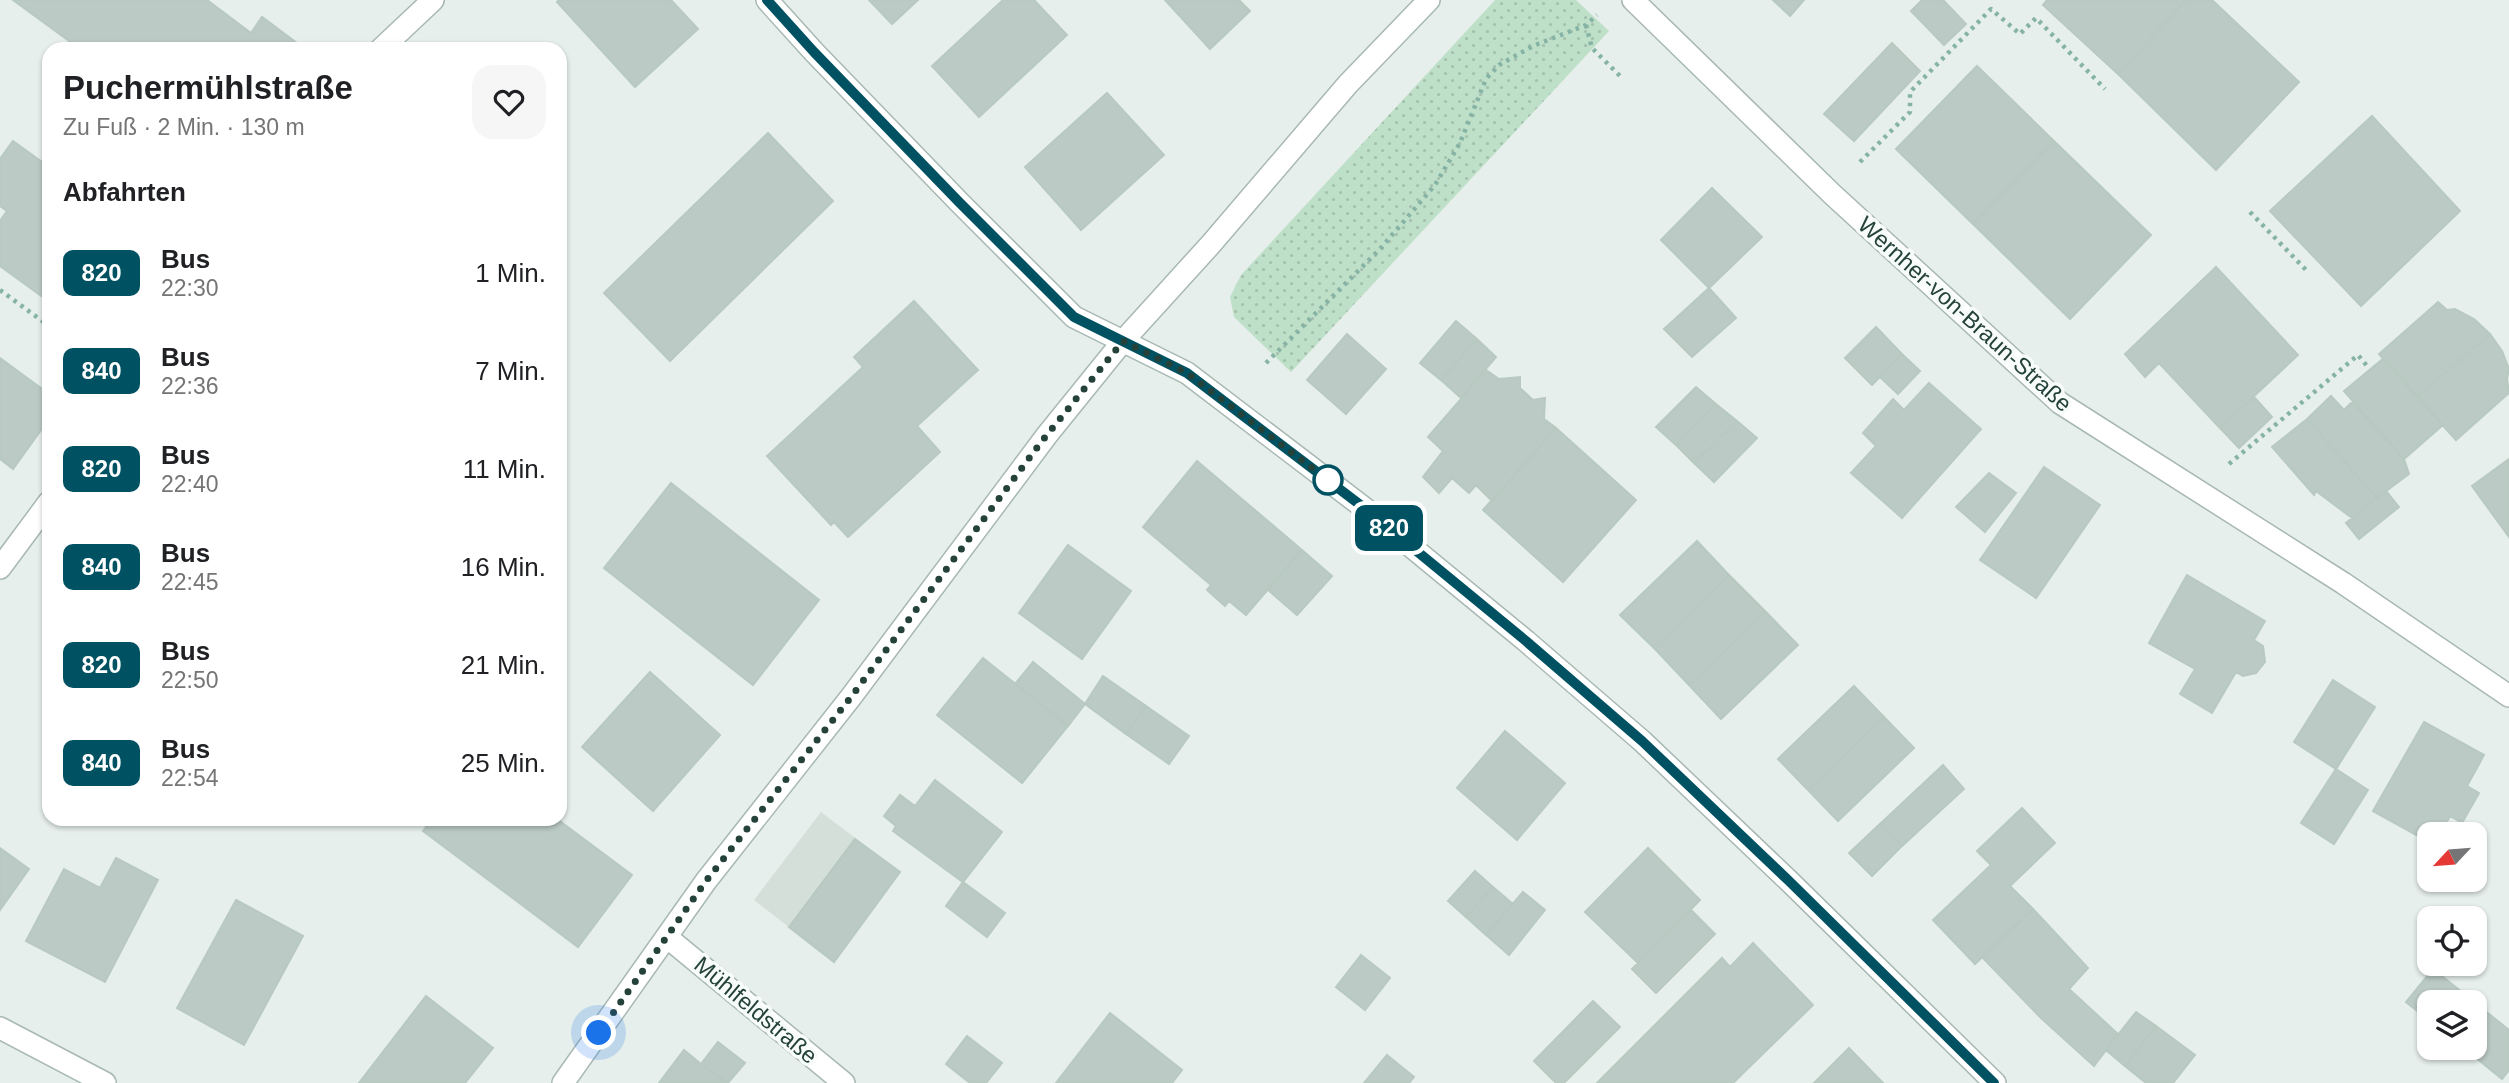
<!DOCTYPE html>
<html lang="de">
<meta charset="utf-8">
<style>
body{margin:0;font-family:Helvetica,sans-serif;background:#f6f6f6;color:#202124;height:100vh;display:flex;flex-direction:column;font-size:26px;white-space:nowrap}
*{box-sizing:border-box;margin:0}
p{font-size:23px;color:#757577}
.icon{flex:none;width:38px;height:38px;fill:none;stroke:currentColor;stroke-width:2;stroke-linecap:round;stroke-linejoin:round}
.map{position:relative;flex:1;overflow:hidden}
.side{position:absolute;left:42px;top:42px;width:525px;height:784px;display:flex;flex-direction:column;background:#fff;border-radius:21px;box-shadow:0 2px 5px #0004}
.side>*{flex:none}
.badge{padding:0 14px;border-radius:10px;font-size:24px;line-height:46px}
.needle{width:46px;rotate:244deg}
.controls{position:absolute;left:2417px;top:822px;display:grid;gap:14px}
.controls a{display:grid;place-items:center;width:70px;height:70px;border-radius:14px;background:#fff;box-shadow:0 2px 5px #0004;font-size:35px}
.you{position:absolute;width:35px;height:35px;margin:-18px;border:5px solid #fff;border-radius:50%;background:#1a73e8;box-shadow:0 0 0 10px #1a73e833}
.map>.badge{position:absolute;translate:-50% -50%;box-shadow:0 0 0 4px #fff}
h2{padding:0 21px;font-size:26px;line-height:63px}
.round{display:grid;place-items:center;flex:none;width:74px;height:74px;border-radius:21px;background:#f6f6f6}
.summary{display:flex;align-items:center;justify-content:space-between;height:119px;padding:0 21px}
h1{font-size:33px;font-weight:700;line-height:52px}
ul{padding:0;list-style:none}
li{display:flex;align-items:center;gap:21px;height:98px;padding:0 21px}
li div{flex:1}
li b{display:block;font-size:26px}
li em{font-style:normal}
li .badge{min-width:77px;font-weight:700;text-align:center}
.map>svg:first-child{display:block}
.built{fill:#d4dfda}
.grass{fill:url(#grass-dots)}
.building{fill:#bbcac4;stroke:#b8c9c2;stroke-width:2}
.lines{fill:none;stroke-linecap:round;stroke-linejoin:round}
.street-casing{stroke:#a8b8b2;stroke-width:24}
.path{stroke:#86b3a5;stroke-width:4.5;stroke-dasharray:3.5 5;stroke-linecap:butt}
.street{stroke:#fff;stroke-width:21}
.line-casing{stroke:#fff;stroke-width:16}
.line{stroke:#005262;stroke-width:10}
.walk{stroke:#24423a;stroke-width:7;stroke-dasharray:0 12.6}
.stop-dot{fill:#fff;stroke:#005262;stroke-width:3.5}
.labels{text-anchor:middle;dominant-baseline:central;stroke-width:7;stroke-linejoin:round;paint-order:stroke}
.street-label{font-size:23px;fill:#24423a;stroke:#f7fbf9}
</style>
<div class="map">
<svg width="2509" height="1083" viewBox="0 0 2509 1083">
<defs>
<pattern id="grass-dots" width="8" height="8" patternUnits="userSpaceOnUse" patternTransform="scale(1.75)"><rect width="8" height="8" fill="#bfe0c8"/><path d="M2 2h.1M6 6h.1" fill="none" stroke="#a4c1ad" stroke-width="1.8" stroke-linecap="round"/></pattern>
</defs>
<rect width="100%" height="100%" fill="#e6efeb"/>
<path class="built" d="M 821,812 L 900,872 L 834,962 L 754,900 Z"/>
<path class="grass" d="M 1495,0 L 1576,0 L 1609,31 L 1291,372 L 1234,317 L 1230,297 L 1241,275 Z"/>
<path class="building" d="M 13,0 L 207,0 L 251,33 L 262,17 L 305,49 L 80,49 Z
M 559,0 L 671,0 L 698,29 L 635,87 L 557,2 Z
M 869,0 L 918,0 L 892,24 Z
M 1003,0 L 1034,0 L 1067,35 L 979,117 L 932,66 Z
M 1165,0 L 1239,0 L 1250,11 L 1210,49 Z
M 1773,0 L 1804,0 L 1790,16 Z
M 1922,0 L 1943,0 L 1966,24 L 1944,45 L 1911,11 Z
M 2047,0 L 2186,0 L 2118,74 L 2043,5 Z
M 2186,0 L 2212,0 L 2299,82 L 2216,170 L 2118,74 Z
M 1892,43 L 1920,71 L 1854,141 L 1824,114 Z
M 1977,66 L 2054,141 L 1973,224 L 1896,149 Z
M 1107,93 L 1164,155 L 1081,230 L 1025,167 Z
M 2372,116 L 2460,211 L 2361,306 L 2270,211 Z
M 768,133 L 833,201 L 670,361 L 604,293 Z
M 13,141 L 49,167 L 49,292 L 44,298 L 0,266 L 0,221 L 7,211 L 0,206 L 0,159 Z
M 2054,141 L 2151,235 L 2070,319 L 1973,224 Z
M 1712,188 L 1762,237 L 1709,288 L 1661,240 Z
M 2216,267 L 2298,355 L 2220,428 L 2159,363 L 2145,377 L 2125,354 Z
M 1709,288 L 1736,318 L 1692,357 L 1664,329 Z
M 914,301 L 978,370 L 917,426 L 940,452 L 848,537 L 834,522 L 831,525 L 767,456 L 863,367 L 854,357 Z
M 2438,302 L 2447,310 L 2455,309 L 2474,319 L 2490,334 L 2417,397 L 2379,354 Z
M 1456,321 L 1477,339 L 1441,380 L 1420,363 Z
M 1876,327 L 1902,354 L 1872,385 L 1845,358 Z
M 1347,334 L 1386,369 L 1346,414 L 1307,380 Z
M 2490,334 L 2502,351 L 2509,369 L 2507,379 L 2509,393 L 2456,440 L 2417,397 Z
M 1477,339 L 1496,357 L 1461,398 L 1441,380 Z
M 1902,354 L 1920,371 L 1898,394 L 1880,377 Z
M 0,358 L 49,394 L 49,419 L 13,469 L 0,459 Z
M 2384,358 L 2443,425 L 2404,459 L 2344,391 Z
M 1486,370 L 1499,379 L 1520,377 L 1520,388 L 1533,400 L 1545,398 L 1544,419 L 1556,428 L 1492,501 L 1476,485 L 1469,493 L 1452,478 L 1439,493 L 1423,477 L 1443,451 L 1428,437 Z
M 1929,383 L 1981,429 L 1902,518 L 1851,473 L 1876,446 L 1863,433 L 1893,399 L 1904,410 Z
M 1696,387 L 1716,404 L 1676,445 L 1656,427 Z
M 2331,396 L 2344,410 L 2352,402 L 2404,459 L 2409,474 L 2377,498 L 2307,419 Z
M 2254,397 L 2272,417 L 2239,448 L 2220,428 Z
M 1716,404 L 1737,421 L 1694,463 L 1676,445 Z
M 2307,419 L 2377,498 L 2352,518 L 2316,491 L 2314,495 L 2272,447 Z
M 1737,421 L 1757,438 L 1714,482 L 1694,463 Z
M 1556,428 L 1636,500 L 1563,582 L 1483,510 Z
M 2509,459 L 2509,537 L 2472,486 Z
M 1197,461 L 1302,550 L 1246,615 L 1229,601 L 1225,606 L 1207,590 L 1211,585 L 1143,527 Z
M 2044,467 L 2100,505 L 2036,598 L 1980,560 Z
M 1989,473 L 2016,493 L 1985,532 L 1956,507 Z
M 671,483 L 819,600 L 753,685 L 604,568 Z
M 2386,491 L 2399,507 L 2359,539 L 2346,523 Z
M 1697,541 L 1729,575 L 1654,648 L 1620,615 Z
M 1068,545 L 1131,591 L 1082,659 L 1019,613 Z
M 1302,550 L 1332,576 L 1297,615 L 1267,589 Z
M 1729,575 L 1766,612 L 1689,685 L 1654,648 Z
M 2187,575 L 2265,621 L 2254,640 L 2263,646 L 2265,662 L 2256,673 L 2243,676 L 2236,672 L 2212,713 L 2180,694 L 2195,669 L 2149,643 Z
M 1766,612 L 1798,645 L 1721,719 L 1689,685 Z
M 983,658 L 1068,726 L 1022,783 L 937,715 Z
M 1033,662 L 1085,704 L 1068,726 L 1015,684 Z
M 650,672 L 720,735 L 653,811 L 582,747 Z
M 1103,676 L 1146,706 L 1126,734 L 1085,704 Z
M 2333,680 L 2375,707 L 2336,769 L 2294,742 Z
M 1854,686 L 1884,717 L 1808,790 L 1778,759 Z
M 1146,706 L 1189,736 L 1169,764 L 1126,734 Z
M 1884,717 L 1914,748 L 1838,821 L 1808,790 Z
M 2424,722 L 2484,755 L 2467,786 L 2479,793 L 2462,823 L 2450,816 L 2440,835 L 2429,835 L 2429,842 L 2373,811 Z
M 1505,731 L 1565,783 L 1517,840 L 1457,788 Z
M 1943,765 L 1964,789 L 1902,846 L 1881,823 Z
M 2336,769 L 2368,790 L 2334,844 L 2301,823 Z
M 935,780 L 1002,832 L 963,882 L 893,831 L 896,826 L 884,816 L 900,795 L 915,806 Z
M 2022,808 L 2055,843 L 2010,886 L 2033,909 L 1975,964 L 1933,920 L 1991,865 L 1977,851 Z
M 432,819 L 557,819 L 632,875 L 578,947 L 423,831 Z
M 1881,823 L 1902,846 L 1872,876 L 1849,853 Z
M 855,839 L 900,872 L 834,962 L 789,927 Z
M 0,848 L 29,869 L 0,910 Z
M 1648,848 L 1700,900 L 1638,963 L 1585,912 Z
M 116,858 L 158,880 L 105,982 L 26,941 L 64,869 L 100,888 Z
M 1475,871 L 1493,887 L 1466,917 L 1448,901 Z
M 963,882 L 1005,913 L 987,937 L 946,906 Z
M 1493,887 L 1513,904 L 1486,935 L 1466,917 Z
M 1523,892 L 1545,910 L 1509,955 L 1486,935 Z
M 236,900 L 303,936 L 244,1045 L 177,1008 Z
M 2033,909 L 2088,968 L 2069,989 L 2118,1034 L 2094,1066 L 2041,1018 L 1982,957 Z
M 1691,910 L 1715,934 L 1656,993 L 1632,969 Z
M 1753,943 L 1813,1005 L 1733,1083 L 1597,1083 L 1722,958 L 1730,967 Z
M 1361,955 L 1390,978 L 1365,1010 L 1336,987 Z
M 2433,969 L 2458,989 L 2447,1003 L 2429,1003 L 2429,1020 L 2406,1002 Z
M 2458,989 L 2509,1030 L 2509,1070 L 2502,1079 L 2464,1048 L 2474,1048 L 2474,1003 L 2447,1003 Z
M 426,996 L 493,1048 L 465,1083 L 359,1083 Z
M 1593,1001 L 1620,1027 L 1564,1083 L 1556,1083 L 1534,1061 Z
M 2136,1012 L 2156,1026 L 2125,1066 L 2106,1050 Z
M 1110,1013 L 1182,1070 L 1172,1083 L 1056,1083 Z
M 2156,1026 L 2195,1055 L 2173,1083 L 2146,1083 L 2125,1066 Z
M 967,1036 L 1002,1063 L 986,1083 L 970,1083 L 946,1064 Z
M 718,1042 L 745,1063 L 728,1083 L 701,1064 Z
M 1849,1048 L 1883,1083 L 1814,1083 Z
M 684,1050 L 701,1064 L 726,1083 L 659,1083 Z
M 1387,1055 L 1414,1077 L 1409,1083 L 1364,1083 Z"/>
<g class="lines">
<defs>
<path id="street" d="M 767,0 L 814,52 L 959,202 L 1074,317 L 1187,373 L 1363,507 L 1526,641 L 1642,741 L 1788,880 L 1995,1083
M 1633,0 L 1832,194 L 2060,403 L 2343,583 L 2509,696
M 381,49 L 433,0
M 0,568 L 49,502
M 668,938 L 844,1083
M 0,1028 L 105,1083
M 563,1083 L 706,881 L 851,697 L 1047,435 L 1123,341 L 1211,244 L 1348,84 L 1429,0"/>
</defs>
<use href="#street" class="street-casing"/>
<path class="path" d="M 1586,25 L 1592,48 L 1620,76
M 1860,162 L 1910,112 L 1910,92 L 1991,9 L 2020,34 L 2036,18 L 2105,89
M 2250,212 L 2308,272
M 0,290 L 49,326
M 1266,363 L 1380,249 L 1435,185 L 1460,143 L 1486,79 L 1499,65 L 1533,46 L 1586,25 L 1597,15
M 2229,464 L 2358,355 L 2367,366"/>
<use href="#street" class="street"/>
</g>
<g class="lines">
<defs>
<path id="line" d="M 767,0 L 814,52 L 959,202 L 1074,317 L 1187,373 L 1363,507 L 1526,641 L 1642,741 L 1788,880 L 1994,1083"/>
</defs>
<use href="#line" class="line-casing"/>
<use href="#line" class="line"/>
<path class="walk" d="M 599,1033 L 706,881 L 851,697 L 1042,441 L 1123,341 L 1187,373 L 1328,480"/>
</g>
<circle class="stop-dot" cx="1328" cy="480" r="14"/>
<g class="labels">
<g class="street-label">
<text transform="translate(1965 314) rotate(42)">Wernher-von-Braun-Straße</text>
<text transform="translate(756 1010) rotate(40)">Mühlfeldstraße</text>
</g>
</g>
</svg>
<div class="controls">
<a><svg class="needle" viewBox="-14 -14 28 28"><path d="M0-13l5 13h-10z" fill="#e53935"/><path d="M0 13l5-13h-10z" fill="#757577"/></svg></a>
<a><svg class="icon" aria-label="locate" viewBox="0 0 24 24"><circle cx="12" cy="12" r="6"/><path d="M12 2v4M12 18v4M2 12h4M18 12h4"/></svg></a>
<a><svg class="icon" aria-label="layers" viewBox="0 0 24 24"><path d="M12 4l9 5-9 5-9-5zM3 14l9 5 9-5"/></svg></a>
</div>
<div class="you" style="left:599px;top:1033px"></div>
<b class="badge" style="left:1389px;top:528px;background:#005262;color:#fff">820</b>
<section class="side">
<div class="summary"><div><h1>Puchermühlstraße</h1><p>Zu Fuß · 2 Min. · 130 m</p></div><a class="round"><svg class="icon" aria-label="heart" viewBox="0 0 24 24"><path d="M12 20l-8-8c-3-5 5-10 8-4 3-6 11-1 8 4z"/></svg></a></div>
<h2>Abfahrten</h2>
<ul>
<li><span class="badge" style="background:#005262;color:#fff">820</span><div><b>Bus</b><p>22:30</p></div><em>1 Min.</em></li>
<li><span class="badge" style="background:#005262;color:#fff">840</span><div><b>Bus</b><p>22:36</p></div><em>7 Min.</em></li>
<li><span class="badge" style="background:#005262;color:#fff">820</span><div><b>Bus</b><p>22:40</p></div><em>11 Min.</em></li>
<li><span class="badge" style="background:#005262;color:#fff">840</span><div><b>Bus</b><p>22:45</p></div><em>16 Min.</em></li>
<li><span class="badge" style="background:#005262;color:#fff">820</span><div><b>Bus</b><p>22:50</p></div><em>21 Min.</em></li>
<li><span class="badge" style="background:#005262;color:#fff">840</span><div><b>Bus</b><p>22:54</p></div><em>25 Min.</em></li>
</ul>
</section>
</div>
